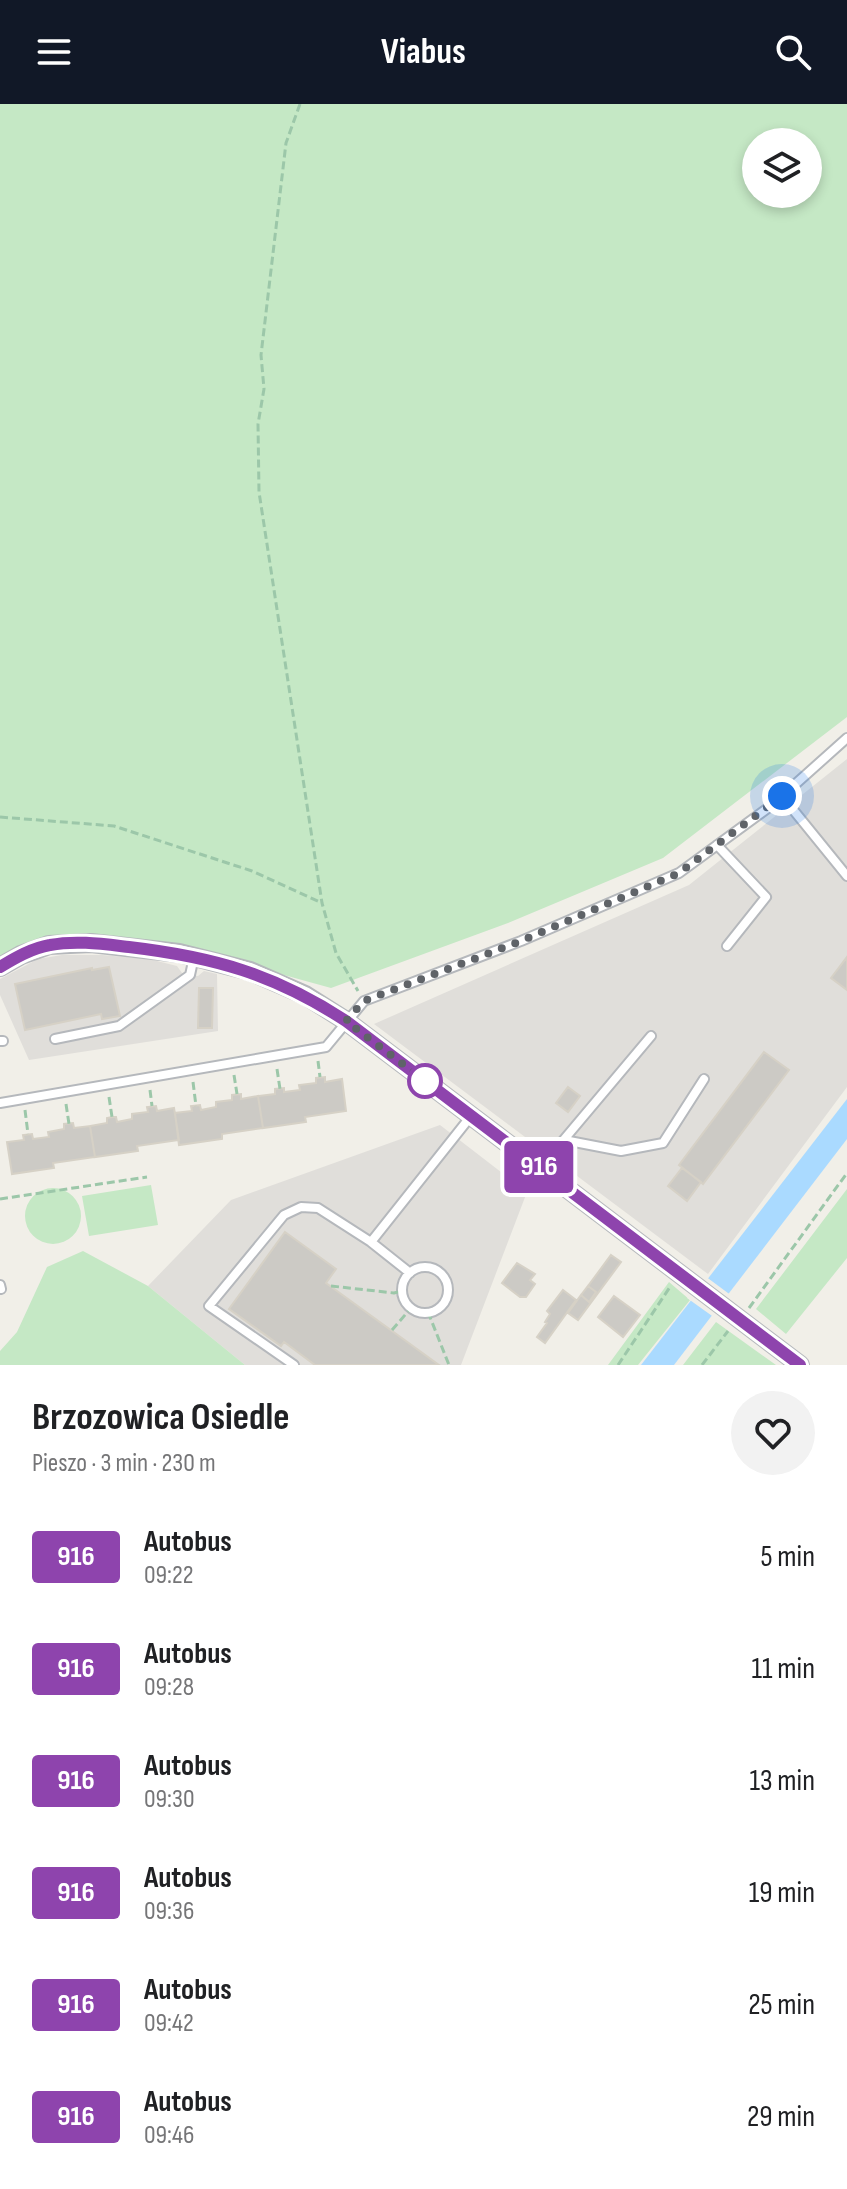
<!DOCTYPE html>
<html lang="pl">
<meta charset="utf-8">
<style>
body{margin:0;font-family:"Sofia Sans Condensed",sans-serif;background:#f2f2f2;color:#202124;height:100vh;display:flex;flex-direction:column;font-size:30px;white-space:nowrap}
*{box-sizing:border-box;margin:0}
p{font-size:26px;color:#757577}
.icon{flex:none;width:44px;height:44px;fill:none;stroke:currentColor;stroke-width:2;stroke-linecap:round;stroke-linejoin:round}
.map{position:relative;height:1261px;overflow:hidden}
.side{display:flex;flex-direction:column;background:#fff;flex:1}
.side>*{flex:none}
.badge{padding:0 16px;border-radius:6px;font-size:28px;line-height:52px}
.controls{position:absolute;left:742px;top:24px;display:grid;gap:16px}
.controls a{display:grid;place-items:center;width:80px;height:80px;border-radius:50%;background:#fff;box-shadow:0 4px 12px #0003;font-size:40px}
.you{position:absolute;width:40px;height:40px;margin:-20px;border:6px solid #fff;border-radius:50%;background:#1a73e8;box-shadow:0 0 0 12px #1a73e833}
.map>.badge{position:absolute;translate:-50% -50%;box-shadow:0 0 0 4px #fff}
.round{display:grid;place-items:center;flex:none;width:84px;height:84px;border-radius:42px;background:#f2f2f2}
.head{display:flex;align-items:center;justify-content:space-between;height:136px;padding:0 32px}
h1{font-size:38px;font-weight:700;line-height:60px}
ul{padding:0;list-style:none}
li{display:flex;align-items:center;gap:24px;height:112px;padding:0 32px}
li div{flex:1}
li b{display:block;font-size:30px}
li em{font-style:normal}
li .badge{min-width:88px;font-weight:700;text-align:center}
header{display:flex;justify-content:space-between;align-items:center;height:104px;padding:0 32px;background:#111827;color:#fff;font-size:36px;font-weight:700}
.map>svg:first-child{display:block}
.industrial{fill:#e0deda}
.green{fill:#c5e8c5;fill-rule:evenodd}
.water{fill:#aadaff}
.pier{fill:#f1efe8}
.building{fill:#cccac5;stroke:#d6d1c6;stroke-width:2}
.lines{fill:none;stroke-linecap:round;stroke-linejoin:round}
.service-casing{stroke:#b5b8bc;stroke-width:12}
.minor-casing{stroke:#b5b8bc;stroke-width:20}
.path{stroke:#9cc7a9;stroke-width:3;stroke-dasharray:8 4;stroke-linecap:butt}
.service{stroke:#fff;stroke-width:8}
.minor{stroke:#fff;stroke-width:16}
.line-casing{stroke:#fff;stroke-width:18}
.line{stroke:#8e44ad;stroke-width:12}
.walk{stroke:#5f6368;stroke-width:8;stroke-dasharray:0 14.4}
.stop-dot{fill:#fff;stroke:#8e44ad;stroke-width:4}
</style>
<header><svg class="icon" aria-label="menu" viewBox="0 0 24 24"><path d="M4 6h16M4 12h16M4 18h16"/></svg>Viabus<svg class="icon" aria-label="search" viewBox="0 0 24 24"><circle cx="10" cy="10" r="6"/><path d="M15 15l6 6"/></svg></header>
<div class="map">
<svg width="847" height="1261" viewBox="0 0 847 1261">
<rect width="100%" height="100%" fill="#f1efe8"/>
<path class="industrial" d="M 847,655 L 847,983 L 708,1170 L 374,920 L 689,781 Z
M 62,851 L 102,851 L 149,855 L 177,862 L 182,869 L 190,871 L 198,872 L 204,867 L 217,870 L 218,927 L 29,956 L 0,891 L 0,875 L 38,855 Z
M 440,1021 L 527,1088 L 461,1261 L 245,1261 L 148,1182 L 231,1096 Z"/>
<path class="green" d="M 0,0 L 847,0 L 847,613 L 663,754 L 508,819 L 331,884 L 182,843 L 50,833 L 15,845 L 0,855 ZM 756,38 L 808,38 L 808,90 L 756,90 Z
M 151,1081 L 158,1121 L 89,1132 L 82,1092 Z
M25 1112a28 28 0 1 1 56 0a28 28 0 1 1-56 0Z
M 847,1085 L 847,1154 L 786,1230 L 756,1205 Z
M 83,1147 L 148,1182 L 245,1261 L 0,1261 L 0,1247 L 17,1228 L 47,1163 Z
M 669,1178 L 690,1196 L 638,1261 L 608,1261 Z
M 716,1218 L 776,1261 L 683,1261 Z"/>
<path class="water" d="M 847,995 L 847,1035 L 674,1261 L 641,1261 Z"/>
<path class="pier" d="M 705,1172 L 732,1192 L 715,1214 L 687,1194 Z"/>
<path class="building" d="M 847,853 L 847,886 L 831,874 Z
M 109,863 L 120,912 L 102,915 L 101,910 L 25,926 L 15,880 L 92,864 L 92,866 Z
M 199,884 L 213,884 L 212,924 L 198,924 Z
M 764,948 L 789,966 L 703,1080 L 679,1061 Z
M 325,973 L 325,978 L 342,975 L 346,1007 L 305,1013 L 306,1018 L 263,1024 L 258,992 L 275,990 L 275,985 L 284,984 L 284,988 L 300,986 L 299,981 L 316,979 L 316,974 Z
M 568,983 L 580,992 L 568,1008 L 556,999 Z
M 241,990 L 241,995 L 258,992 L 263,1024 L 222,1030 L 222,1035 L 179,1041 L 175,1009 L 192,1007 L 191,1002 L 200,1001 L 201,1006 L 216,1003 L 216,998 L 232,996 L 232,991 Z
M 156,1002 L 157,1007 L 174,1004 L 179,1036 L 137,1042 L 138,1047 L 95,1053 L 90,1022 L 107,1019 L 107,1014 L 112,1013 L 116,1013 L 117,1018 L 132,1015 L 132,1010 L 148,1008 L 147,1003 Z
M 73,1019 L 74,1024 L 90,1022 L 95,1053 L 53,1059 L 54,1064 L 12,1070 L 7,1038 L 24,1036 L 23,1031 L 32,1030 L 33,1035 L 49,1033 L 48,1028 L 64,1025 L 64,1020 Z
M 682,1064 L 701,1078 L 687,1097 L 668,1082 Z
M 285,1128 L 336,1165 L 326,1179 L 439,1261 L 315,1261 L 284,1238 L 281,1242 L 229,1205 Z
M 611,1151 L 621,1158 L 578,1216 L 568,1209 L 581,1191 L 589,1198 L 596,1188 L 588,1182 Z
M 517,1159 L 535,1170 L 530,1176 L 535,1180 L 526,1193 L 520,1193 L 502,1179 Z
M 588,1182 L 596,1188 L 589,1198 L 581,1191 Z
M 563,1186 L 576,1196 L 545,1239 L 537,1233 L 547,1219 L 545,1218 L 550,1210 L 547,1207 Z
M 614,1192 L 640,1211 L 623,1233 L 598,1213 Z"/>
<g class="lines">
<defs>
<path id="service" d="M 782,692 L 847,772
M 717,741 L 766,793 L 727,842
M 55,935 L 119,922 L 190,871 L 194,853
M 0,937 L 3,937
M 0,999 L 326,943 L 364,897 L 521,837 L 679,769 L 772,701 L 847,634
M 564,1036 L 621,1047 L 663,1039 L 704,975
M 540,1064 L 651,932
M402 1186a23 23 0 1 1 46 0a23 23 0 1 1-46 0Z
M 410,1169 L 371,1138 L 471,1012
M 0,1181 L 1,1185
M 294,1261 L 209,1202 L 284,1111 L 301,1103 L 318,1104 L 371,1138"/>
<path id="minor" d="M 0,863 L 21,851 L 49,841 L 91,839 L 179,849 L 250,867 L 305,891 L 346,917 L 800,1261"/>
</defs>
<use href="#service" class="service-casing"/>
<use href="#minor" class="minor-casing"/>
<path class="path" d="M 300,0 L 286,39 L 261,251 L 264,285 L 258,320 L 259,388 L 322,799 L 336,849 L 358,887
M 0,713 L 114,722 L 252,767 L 322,799
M 318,957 L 320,973
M 277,965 L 280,985
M 234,971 L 237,990
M 193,978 L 196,1002
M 150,986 L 152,1002
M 109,993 L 112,1013
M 66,1000 L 69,1020
M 25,1006 L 28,1030
M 0,1095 L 147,1073
M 331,1182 L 394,1189 L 402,1187
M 749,1204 L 847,1069
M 428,1208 L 449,1261
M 392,1226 L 411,1204
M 618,1261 L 670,1183
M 702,1261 L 728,1227"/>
<use href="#service" class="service"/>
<use href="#minor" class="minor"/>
</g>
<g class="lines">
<defs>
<path id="line" d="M 0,863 C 15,854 32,844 50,841 C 76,836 103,840 129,843 C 214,853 274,870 346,917 L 800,1261"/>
</defs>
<use href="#line" class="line-casing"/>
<use href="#line" class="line"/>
<path class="walk" d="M 425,977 L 346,917 L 364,897 L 521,837 L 679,769 L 782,692"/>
</g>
<circle class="stop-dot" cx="425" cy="977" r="16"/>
</svg>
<div class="controls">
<a><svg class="icon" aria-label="layers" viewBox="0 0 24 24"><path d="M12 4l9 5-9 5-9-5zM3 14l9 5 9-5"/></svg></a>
</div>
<div class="you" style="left:782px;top:692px"></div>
<b class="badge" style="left:539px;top:1063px;background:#8e44ad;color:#fff">916</b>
</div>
<section class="side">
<div class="head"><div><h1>Brzozowica Osiedle</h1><p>Pieszo · 3 min · 230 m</p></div><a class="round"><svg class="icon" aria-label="heart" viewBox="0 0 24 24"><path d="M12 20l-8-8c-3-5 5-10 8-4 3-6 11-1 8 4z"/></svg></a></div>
<ul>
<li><span class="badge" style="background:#8e44ad;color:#fff">916</span><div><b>Autobus</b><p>09:22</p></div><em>5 min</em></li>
<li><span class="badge" style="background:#8e44ad;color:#fff">916</span><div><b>Autobus</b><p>09:28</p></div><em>11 min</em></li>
<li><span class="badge" style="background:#8e44ad;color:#fff">916</span><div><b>Autobus</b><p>09:30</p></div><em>13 min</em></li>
<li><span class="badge" style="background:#8e44ad;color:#fff">916</span><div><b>Autobus</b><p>09:36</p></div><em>19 min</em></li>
<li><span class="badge" style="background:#8e44ad;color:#fff">916</span><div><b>Autobus</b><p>09:42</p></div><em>25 min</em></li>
<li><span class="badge" style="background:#8e44ad;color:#fff">916</span><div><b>Autobus</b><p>09:46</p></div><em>29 min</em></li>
</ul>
</section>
